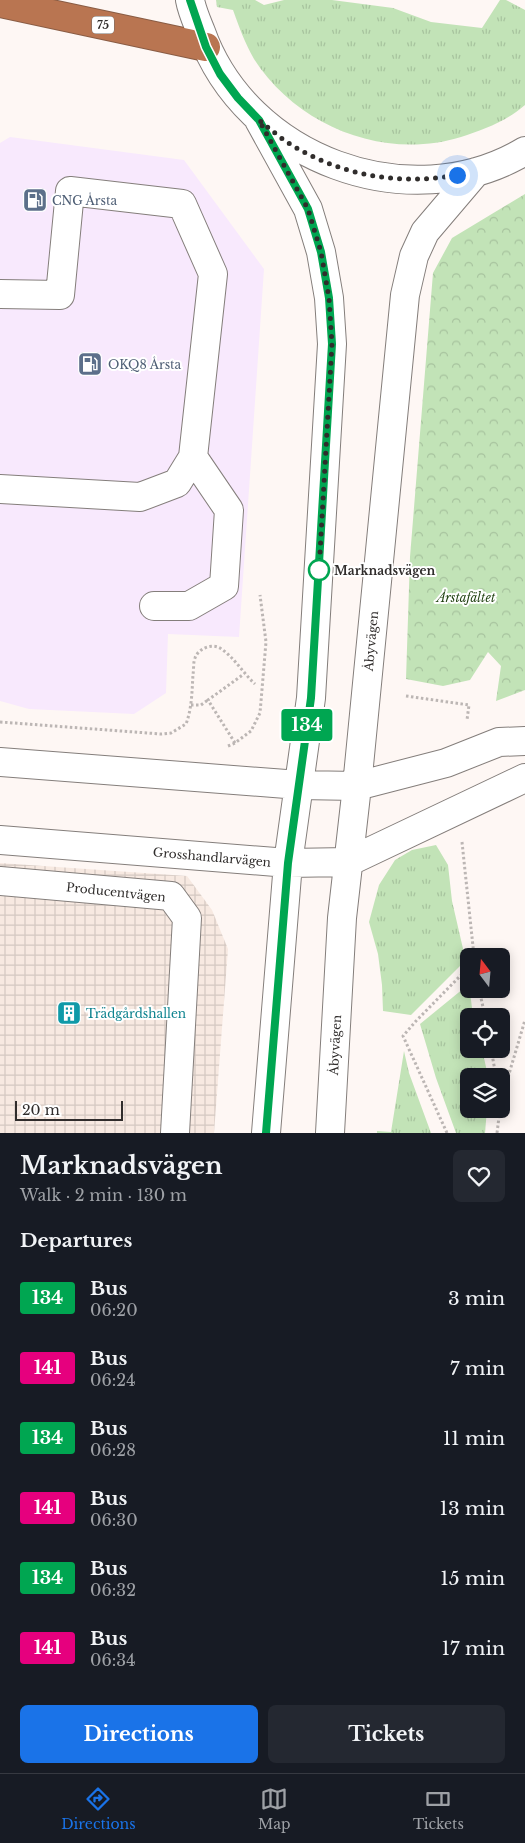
<!DOCTYPE html>
<meta charset="utf-8">
<style>
body{margin:0;font-family:"Libre Baskerville",serif;background:#242831;color:#f1f3f6;height:100vh;display:flex;flex-direction:column;font-size:19px;white-space:nowrap}
*{box-sizing:border-box;margin:0}
p{font-size:16px;color:#9ea1a6}
.icon{flex:none;width:28px;height:28px;fill:none;stroke:currentColor;stroke-width:2;stroke-linecap:round;stroke-linejoin:round}
.map{position:relative;height:1133px;overflow:hidden}
.sheet{display:flex;flex-direction:column;background:#171b24;flex:1}
.sheet>*{flex:none}
.badge{padding:0 10px;border-radius:4px;font-size:18px;line-height:32px}
.needle{width:32px;rotate:344deg}
.buttons{position:absolute;left:460px;top:948px;display:grid;gap:10px}
.buttons a{display:grid;place-items:center;width:50px;height:50px;border-radius:8px;background:#171b24;box-shadow:0 2px 12px #0003;font-size:25px}
.scale{position:absolute;left:15px;bottom:12px;width:108px;box-sizing:border-box;padding-left:5px;border:2px solid #302d2c;border-top:0;font-size:14px;line-height:18px;white-space:nowrap;color:#302d2c;-webkit-text-stroke:4px #fff;paint-order:stroke}
.you{position:absolute;width:25px;height:25px;margin:-12px;border:4px solid #fff;border-radius:50%;background:#1a73e8;box-shadow:0 0 0 8px #1a73e833}
.map>.badge{position:absolute;translate:-50% -50%;box-shadow:0 0 0 2px #fff}
h2{padding:0 20px;font-size:19px;line-height:45px}
.round{display:grid;place-items:center;flex:none;width:52px;height:52px;border-radius:8px;background:#242831}
.overview{display:flex;align-items:center;justify-content:space-between;height:85px;padding:0 20px}
h1{font-size:24px;font-weight:700;line-height:38px}
.action{display:flex;gap:10px;margin-top:auto;padding:10px 20px}
.action a{flex:1;height:58px;border-radius:8px;background:#1a73e8;color:#fff;font-size:20px;font-weight:700;line-height:58px;text-align:center}
.action a+a{background:#242831;color:#f1f3f6}
ul{padding:0;list-style:none}
li{display:flex;align-items:center;gap:15px;height:70px;padding:0 20px}
li div{flex:1}
li b{display:block;font-size:19px}
li em{font-style:normal}
li .badge{min-width:55px;font-weight:700;text-align:center}
.dock{display:flex;justify-content:space-around;align-items:center;height:70px;border-top:1px solid #363941;background:#171b24;font-size:14px;color:#9ea1a6}
.dock a{display:grid;justify-items:center;gap:2px}
.dock .on{color:#1a73e8}
.map>svg:first-child{display:block}
.commercial{fill:#f8e9fd}
.industrial{fill:url(#industrial-grid)}
.grass{fill:url(#grass-tufts)}
.park{fill:url(#park-crowns)}
.lines{fill:none;stroke-linecap:round;stroke-linejoin:round}
.minor-casing{stroke:#847e7b;stroke-width:30}
.highway-casing{stroke:#895c44;stroke-width:30}
.path{stroke:#bcb6b4;stroke-width:3;stroke-dasharray:2.5 2.5;stroke-linecap:butt}
.minor{stroke:#fff;stroke-width:28}
.highway{stroke:#b97551;stroke-width:28}
.line-casing{stroke:#fff;stroke-width:11}
.line{stroke:#00a651;stroke-width:8}
.walk{stroke:#302d2c;stroke-width:5;stroke-dasharray:0 9}
.stop-dot{fill:#fff;stroke:#00a651;stroke-width:2.5}
.labels{text-anchor:middle;dominant-baseline:central;stroke-width:4;stroke-linejoin:round;paint-order:stroke}
.shield{fill:#fff;stroke:#6e6c6b;stroke-width:1}
.shield-label{font-size:11px;font-weight:bold;fill:#302d2c}
.service-label{font-size:12px;fill:#4e5e75;stroke:#fff;text-anchor:start}
.stop-label{font-size:12px;font-weight:bold;fill:#302d2c;stroke:#fff;text-anchor:start}
.park-label{font-size:12px;font-style:italic;fill:#1c3e0c;stroke:#fff}
.street-label{font-size:12px;fill:#302d2c;stroke:#fff}
.culture-label{font-size:12px;fill:#0d838f;stroke:#fff;text-anchor:start}
</style>
<div class="map">
<svg width="525" height="1133" viewBox="0 0 525 1133">
<defs>
<pattern id="industrial-grid" width="8" height="8" patternUnits="userSpaceOnUse" patternTransform="scale(1.25)"><rect width="8" height="8" fill="#f7e9e1"/><path d="M0 4h8M4 0v8" fill="none" stroke="#d4c8c1"/></pattern>
<pattern id="grass-tufts" width="24" height="20" patternUnits="userSpaceOnUse" patternTransform="scale(1.25)"><rect width="24" height="20" fill="#c2e3b7"/><path d="M3 7l-1-3M5 7V3M7 7l1-3M15 17l-1-3M17 17v-4M19 17l1-3" fill="none" stroke="#a7c39e"/></pattern>
<pattern id="park-crowns" width="20" height="18" patternUnits="userSpaceOnUse" patternTransform="scale(1.25)"><rect width="20" height="18" fill="#c2e3b7"/><path d="M2 6a3 3 0 1 1 6 0M12 15a3 3 0 1 1 6 0" fill="none" stroke="#a7c39e"/></pattern>
</defs>
<rect width="100%" height="100%" fill="#fef7f4"/>
<path class="commercial" d="M 10,137 L 184,160 L 264,269 L 239,637 L 168,634 L 166,693 L 134,714 L 29,709 L 0,701 L 0,143 Z"/>
<path class="industrial" d="M 0,863 L 187,876 L 212,910 L 228,949 L 214,1133 L 0,1133 Z"/>
<path class="grass" d="M 216,0 L 255,0 L 264,5 L 284,0 L 332,0 L 393,8 L 431,22 L 482,28 L 500,0 L 506,0 L 525,10 L 525,105 C 507,121 483,130 461,137 C 384,161 297,126 254,59 C 245,43 239,27 233,10 L 217,7 Z
M 436,845 L 448,865 L 452,901 L 464,953 L 463,963 L 411,1015 L 383,1011 L 382,985 L 378,954 L 369,922 L 379,885 L 395,860 L 412,850 Z
M 469,984 L 473,1016 L 469,1016 L 469,1049 L 482,1049 L 488,1076 L 469,1076 L 469,1109 L 487,1109 L 485,1133 L 456,1133 L 436,1078 L 420,1024 Z
M 404,1051 L 409,1073 L 431,1133 L 377,1133 L 377,1131 L 391,1132 Z"/>
<path class="park" d="M 525,194 L 525,690 L 496,701 L 501,666 L 488,652 L 470,680 L 443,686 L 406,679 L 410,557 L 433,273 L 452,238 Z"/>
<g class="lines">
<defs>
<path id="minor" d="M 190,0 C 192,11 197,22 201,32 C 246,159 409,220 525,151
M 259,120 L 308,209 L 321,252 L 329,298 L 332,344 L 311,698 L 288,863 L 266,1133
M 0,294 L 60,295 L 70,191 L 182,204 L 213,274 L 193,457 L 177,483 L 140,497 L 0,489
M 154,606 L 189,606 L 224,586 L 229,510 L 193,457
M 0,762 L 299,785 L 357,786 L 446,763 L 499,742 L 525,741
M 0,840 L 288,863 L 348,862 L 525,778
M 0,881 L 171,896 L 187,918 L 175,1133
M 330,1133 L 342,918 L 357,786 L 405,295 L 414,256 L 425,232 L 476,172"/>
<path id="highway" d="M 0,3 L 206,47"/>
</defs>
<use href="#minor" class="minor-casing"/>
<use href="#highway" class="highway-casing"/>
<path class="path" d="M 406,696 L 469,705 L 467,720
M 191,705 L 201,705 L 208,700
M 0,722 L 161,734 L 171,733 L 186,724 C 192,708 192,691 193,674 C 194,669 193,663 195,658 C 198,649 211,643 220,648 C 234,657 243,673 255,684
M 235,743 L 208,700 L 244,674
M 228,746 L 235,743 L 251,731 L 260,713 L 266,642 L 260,595
M 462,842 L 474,956
M 479,989 L 485,1016
M 491,1049 L 496,1076
M 501,1101 L 525,1020
M 447,1133 L 403,1036 L 416,1021 L 469,967
M 497,1133 L 500,1109"/>
<use href="#minor" class="minor"/>
<use href="#highway" class="highway"/>
</g>
<g class="lines">
<defs>
<path id="line" d="M 190,0 L 206,47 L 220,74 L 238,98 L 259,120 L 308,209 L 321,252 L 329,298 L 332,344 L 311,698 L 288,863 L 266,1133"/>
</defs>
<use href="#line" class="line-casing"/>
<use href="#line" class="line"/>
<path class="walk" d="M 319,570 L 332,344 L 329,298 L 321,252 L 308,209 L 259,120 C 269,128 279,137 290,144 C 339,175 400,186 457,175"/>
</g>
<defs>
<symbol id="fuel-square" viewBox="-11 -11 22 22"><rect x="-9" y="-9" width="18" height="18" rx="4" fill="#5c6f8a" stroke="#fff"/><path d="M-5.5-6h7V0h2V4h1.3V-2.5L3-4.5l.8-.8L6-3V5H2.5V1h-1V6h-7ZM-4.2-4.7v3.2H.2V-4.7Z" fill="#fff"/></symbol>
<symbol id="building-square" viewBox="-11 -11 22 22"><rect x="-9" y="-9" width="18" height="18" rx="4" fill="#0f9aa8" stroke="#fff"/><path d="M-4-6H4V6H1V3H-1V6H-4ZM-2.5-4.3h1.7v1.8h-1.7ZM.8-4.3h1.7v1.8H.8ZM-2.5-1h1.7V.8h-1.7ZM.8-1h1.7V.8H.8Z" fill="#fff"/></symbol>
</defs>
<g fill-rule="evenodd">
<use href="#fuel-square" x="21" y="186" width="28" height="28"/>
<use href="#fuel-square" x="76" y="350" width="28" height="28"/>
<use href="#building-square" x="55" y="999" width="28" height="28"/>
</g>
<circle class="stop-dot" cx="319" cy="570" r="10"/>
<g class="labels">
<rect class="shield" x="92" y="16.5" width="22" height="17" rx="4"/>
<g class="shield-label">
<text x="103" y="25">75</text>
</g>
<g class="service-label">
<text x="52" y="200">CNG Årsta</text>
<text x="108" y="364">OKQ8 Årsta</text>
</g>
<g class="stop-label">
<text x="334" y="570">Marknadsvägen</text>
</g>
<g class="park-label">
<text x="466" y="597">Årstafältet</text>
</g>
<g class="street-label">
<text transform="translate(371 641) rotate(-85)">Åbyvägen</text>
<text transform="translate(212 857) rotate(5)">Grosshandlarvägen</text>
<text transform="translate(116 892) rotate(6)">Producentvägen</text>
<text transform="translate(335 1045) rotate(-87)">Åbyvägen</text>
</g>
<g class="culture-label">
<text x="86" y="1013">Trädgårdshallen</text>
</g>
</g>
</svg>
<div class="buttons">
<a><svg class="needle" viewBox="-14 -14 28 28"><path d="M0-13l5 13h-10z" fill="#e53935"/><path d="M0 13l5-13h-10z" fill="#9ea1a6"/></svg></a>
<a><svg class="icon" aria-label="locate" viewBox="0 0 24 24"><circle cx="12" cy="12" r="6"/><path d="M12 2v4M12 18v4M2 12h4M18 12h4"/></svg></a>
<a><svg class="icon" aria-label="layers" viewBox="0 0 24 24"><path d="M12 4l9 5-9 5-9-5zM3 14l9 5 9-5"/></svg></a>
</div>
<div class="scale">20 m</div>
<div class="you" style="left:457px;top:175px"></div>
<b class="badge" style="left:307px;top:725px;background:#00a651;color:#fff">134</b>
</div>
<section class="sheet">
<div class="overview"><div><h1>Marknadsvägen</h1><p>Walk · 2 min · 130 m</p></div><a class="round"><svg class="icon" aria-label="heart" viewBox="0 0 24 24"><path d="M12 20l-8-8c-3-5 5-10 8-4 3-6 11-1 8 4z"/></svg></a></div>
<h2>Departures</h2>
<ul>
<li><span class="badge" style="background:#00a651;color:#fff">134</span><div><b>Bus</b><p>06:20</p></div><em>3 min</em></li>
<li><span class="badge" style="background:#e6007e;color:#fff">141</span><div><b>Bus</b><p>06:24</p></div><em>7 min</em></li>
<li><span class="badge" style="background:#00a651;color:#fff">134</span><div><b>Bus</b><p>06:28</p></div><em>11 min</em></li>
<li><span class="badge" style="background:#e6007e;color:#fff">141</span><div><b>Bus</b><p>06:30</p></div><em>13 min</em></li>
<li><span class="badge" style="background:#00a651;color:#fff">134</span><div><b>Bus</b><p>06:32</p></div><em>15 min</em></li>
<li><span class="badge" style="background:#e6007e;color:#fff">141</span><div><b>Bus</b><p>06:34</p></div><em>17 min</em></li>
</ul>
<div class="action"><a>Directions</a><a>Tickets</a></div>
</section>
<nav class="dock">
<a class="on"><svg class="icon" aria-label="directions" viewBox="0 0 24 24"><path d="M12 3l9 9-9 9-9-9zM9 14v-3h6M13 9l2 2-2 2"/></svg>Directions</a>
<a><svg class="icon" aria-label="map" viewBox="0 0 24 24"><path d="M3 6l6-2 6 2 6-2v14l-6 2-6-2-6 2zM9 4v14M15 6v14"/></svg>Map</a>
<a><svg class="icon" aria-label="tickets" viewBox="0 0 24 24"><path d="M3 7h18v10H3zM15 7v10"/></svg>Tickets</a>
</nav>
